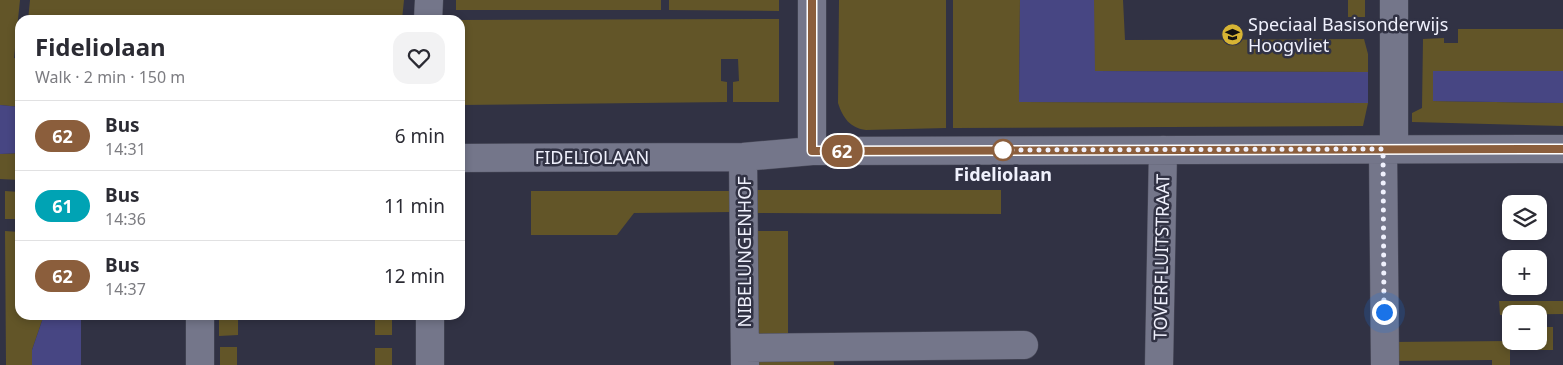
<!DOCTYPE html>
<meta charset="utf-8">
<style>
body{margin:0;font-family:"Noto Sans",sans-serif;background:#f2f2f3;color:#2b2b33;height:100vh;display:flex;flex-direction:column;font-size:19px;white-space:nowrap}
*{box-sizing:border-box;margin:0}
p{font-size:16px;color:#7c7c81}
.icon{flex:none;width:28px;height:28px;fill:none;stroke:currentColor;stroke-width:2;stroke-linecap:round;stroke-linejoin:round}
.map{position:relative;flex:1;overflow:hidden}
.side{position:absolute;left:15px;top:15px;width:450px;height:305px;display:flex;flex-direction:column;background:#fff;border-radius:15px;box-shadow:0 2px 8px #0003}
.side>*{flex:none}
.badge{padding:0 10px;border-radius:16px;font-size:18px;line-height:32px}
.fabs{position:absolute;left:1502px;top:195px;display:grid;gap:10px}
.fabs a{display:grid;place-items:center;width:45px;height:45px;border-radius:10px;background:#fff;box-shadow:0 2px 8px #0003;font-size:25px}
.you{position:absolute;width:25px;height:25px;margin:-12px;border:4px solid #fff;border-radius:50%;background:#1a73e8;box-shadow:0 0 0 8px #1a73e833}
.map>.badge{position:absolute;translate:-50% -50%;box-shadow:0 0 0 2px #fff}
.round{display:grid;place-items:center;flex:none;width:52px;height:52px;border-radius:15px;background:#f2f2f3}
.summary{display:flex;align-items:center;justify-content:space-between;height:85px;padding:0 20px}
h1{font-size:24px;font-weight:700;line-height:38px}
ul{padding:0;list-style:none}
li{display:flex;align-items:center;gap:15px;height:70px;padding:0 20px;border-top:1px solid #e1e1e2}
li div{flex:1}
li b{display:block;font-size:19px}
li em{font-style:normal}
li .badge{min-width:55px;font-weight:700;text-align:center}
.map>svg:first-child{display:block}
.green{fill:#625528}
.water{fill:#474683}
.lines{fill:none;stroke-linecap:round;stroke-linejoin:round}
.minor-casing{stroke:#4d4e5d;stroke-width:29}
.minor{stroke:#74768a;stroke-width:28}
.line-casing{stroke:#fff;stroke-width:11}
.line{stroke:#8b5e3c;stroke-width:8}
.walk{stroke:#f0f1fd;stroke-width:5;stroke-dasharray:0 9}
.stop-dot{fill:#fff;stroke:#8b5e3c;stroke-width:2.5}
.labels{text-anchor:middle;dominant-baseline:central;stroke-width:5;stroke-linejoin:round;paint-order:stroke}
.poi-label{font-size:18px;fill:#f0f1fd;stroke:#313244;text-anchor:start}
.street-label{font-size:18px;fill:#f0f1fd;stroke:#313244}
.stop-label{font-size:18px;font-weight:bold;fill:#f0f1fd;stroke:#313244}
</style>
<div class="map">
<svg width="1563" height="365" viewBox="0 0 1563 365">
<rect width="100%" height="100%" fill="#313244"/>
<path class="green" d="M 0,0 L 20,0 L 14,58 L 20,59 L 20,107 L 0,105 Z
M 30,0 L 404,0 L 402,20 L 28,20 Z
M 456,0 L 661,0 L 661,10 L 456,10 Z
M 669,0 L 779,0 L 779,11 L 669,10 Z
M 839,0 L 946,0 L 946,128 L 866,130 C 850,128 843,118 838,103 Z
M 953,0 L 1020,0 L 1019,102 L 1368,103 L 1363,126 L 953,128 Z
M 1094,0 L 1123,0 L 1125,40 L 1364,39 L 1368,54 L 1368,72 L 1094,71 Z
M 1348,0 L 1365,0 L 1365,17 L 1348,17 Z
M 779,19 L 779,102 L 733,102 L 733,82 L 739,81 L 738,59 L 721,59 L 721,81 L 727,82 L 727,102 L 460,105 L 460,20 L 456,20 Z
M 1458,29 L 1563,29 L 1563,71 L 1434,71 L 1433,101 L 1563,103 L 1563,126 L 1412,122 L 1412,113 L 1422,108 L 1423,39 L 1444,38 L 1444,43 L 1458,43 Z
M 20,153 L 20,180 L 0,179 L 0,154 Z
M 750,190 L 1001,190 L 1001,214 L 750,213 Z
M 5,191 L 20,192 L 20,219 L 5,219 Z
M 531,191 L 734,191 L 733,212 L 634,213 L 617,235 L 531,235 Z
M 5,231 L 20,232 L 20,315 L 44,315 L 32,350 L 32,365 L 6,365 Z
M 751,231 L 788,231 L 788,340 L 751,340 Z
M 1499,301 L 1563,301 L 1563,314 L 1500,315 Z
M 219,315 L 238,315 L 238,335 L 219,336 Z
M 375,315 L 392,315 L 392,335 L 375,335 Z
M 1539,327 L 1553,327 L 1553,350 L 1526,350 L 1526,341 L 1539,341 Z
M 1510,341 L 1510,365 L 1492,365 L 1492,360 L 1390,361 L 1390,342 Z
M 220,347 L 237,347 L 237,365 L 220,365 Z
M 375,348 L 392,348 L 392,365 L 375,365 Z
M 833,353 L 834,365 L 751,365 L 751,354 Z"/>
<path class="water" d="M 1020,0 L 1094,0 L 1095,71 L 1368,72 L 1368,103 L 1019,102 Z
M 1433,71 L 1563,71 L 1563,103 L 1433,101 Z
M 0,105 L 20,107 L 20,153 L 0,154 Z
M 44,315 L 81,315 L 81,365 L 32,365 L 32,350 Z"/>
<g class="lines">
<defs>
<path id="minor" d="M 812,0 L 812,151
M 1394,0 L 1394,149
M 428,20 L 429,0
M 1383,149 L 1385,365
M 743,157 L 745,365
M 460,158 L 743,157 L 812,151 L 1563,149
M 745,348 L 1024,345
M 200,365 L 200,315
M 430,365 L 430,315
M 1159,365 L 1163,150"/>
</defs>
<use href="#minor" class="minor-casing"/>
<use href="#minor" class="minor"/>
</g>
<g class="lines">
<defs>
<path id="line" d="M 812,0 L 812,151 L 1563,149"/>
</defs>
<use href="#line" class="line-casing"/>
<use href="#line" class="line"/>
<path class="walk" d="M 1003,150 L 1383,149 L 1384,312"/>
</g>
<defs>
<symbol id="school-disc" viewBox="-11 -11 22 22"><circle r="9.5" fill="#d7b434" stroke="#313244"/><path d="M0-5L7-2L0 1L-7-2ZM-4 1L0 2.5L4 1V4Q0 6-4 4Z" fill="#111"/></symbol>
</defs>
<g fill-rule="evenodd">
<use href="#school-disc" x="1220" y="22" width="25" height="25"/>
</g>
<circle class="stop-dot" cx="1003" cy="150" r="10"/>
<g class="labels">
<g class="poi-label">
<text x="1248" y="24">Speciaal Basisonderwijs<tspan x="1248" dy="21">Hoogvliet</tspan></text>
</g>
<g class="street-label">
<text x="592" y="157">FIDELIOLAAN</text>
<text transform="translate(744 252) rotate(-90)">NIBELUNGENHOF</text>
<text transform="translate(1161 257) rotate(-89)">TOVERFLUITSTRAAT</text>
</g>
<g class="stop-label">
<text x="1003" y="174">Fideliolaan</text>
</g>
</g>
</svg>
<div class="fabs">
<a><svg class="icon" aria-label="layers" viewBox="0 0 24 24"><path d="M12 4l9 5-9 5-9-5zM3 14l9 5 9-5"/></svg></a>
<a>+</a>
<a>−</a>
</div>
<div class="you" style="left:1384px;top:312px"></div>
<b class="badge" style="left:842px;top:151px;background:#8b5e3c;color:#fff">62</b>
<section class="side">
<div class="summary"><div><h1>Fideliolaan</h1><p>Walk · 2 min · 150 m</p></div><a class="round"><svg class="icon" aria-label="heart" viewBox="0 0 24 24"><path d="M12 20l-8-8c-3-5 5-10 8-4 3-6 11-1 8 4z"/></svg></a></div>
<ul>
<li><span class="badge" style="background:#8b5e3c;color:#fff">62</span><div><b>Bus</b><p>14:31</p></div><em>6 min</em></li>
<li><span class="badge" style="background:#00a3b4;color:#fff">61</span><div><b>Bus</b><p>14:36</p></div><em>11 min</em></li>
<li><span class="badge" style="background:#8b5e3c;color:#fff">62</span><div><b>Bus</b><p>14:37</p></div><em>12 min</em></li>
</ul>
</section>
</div>
